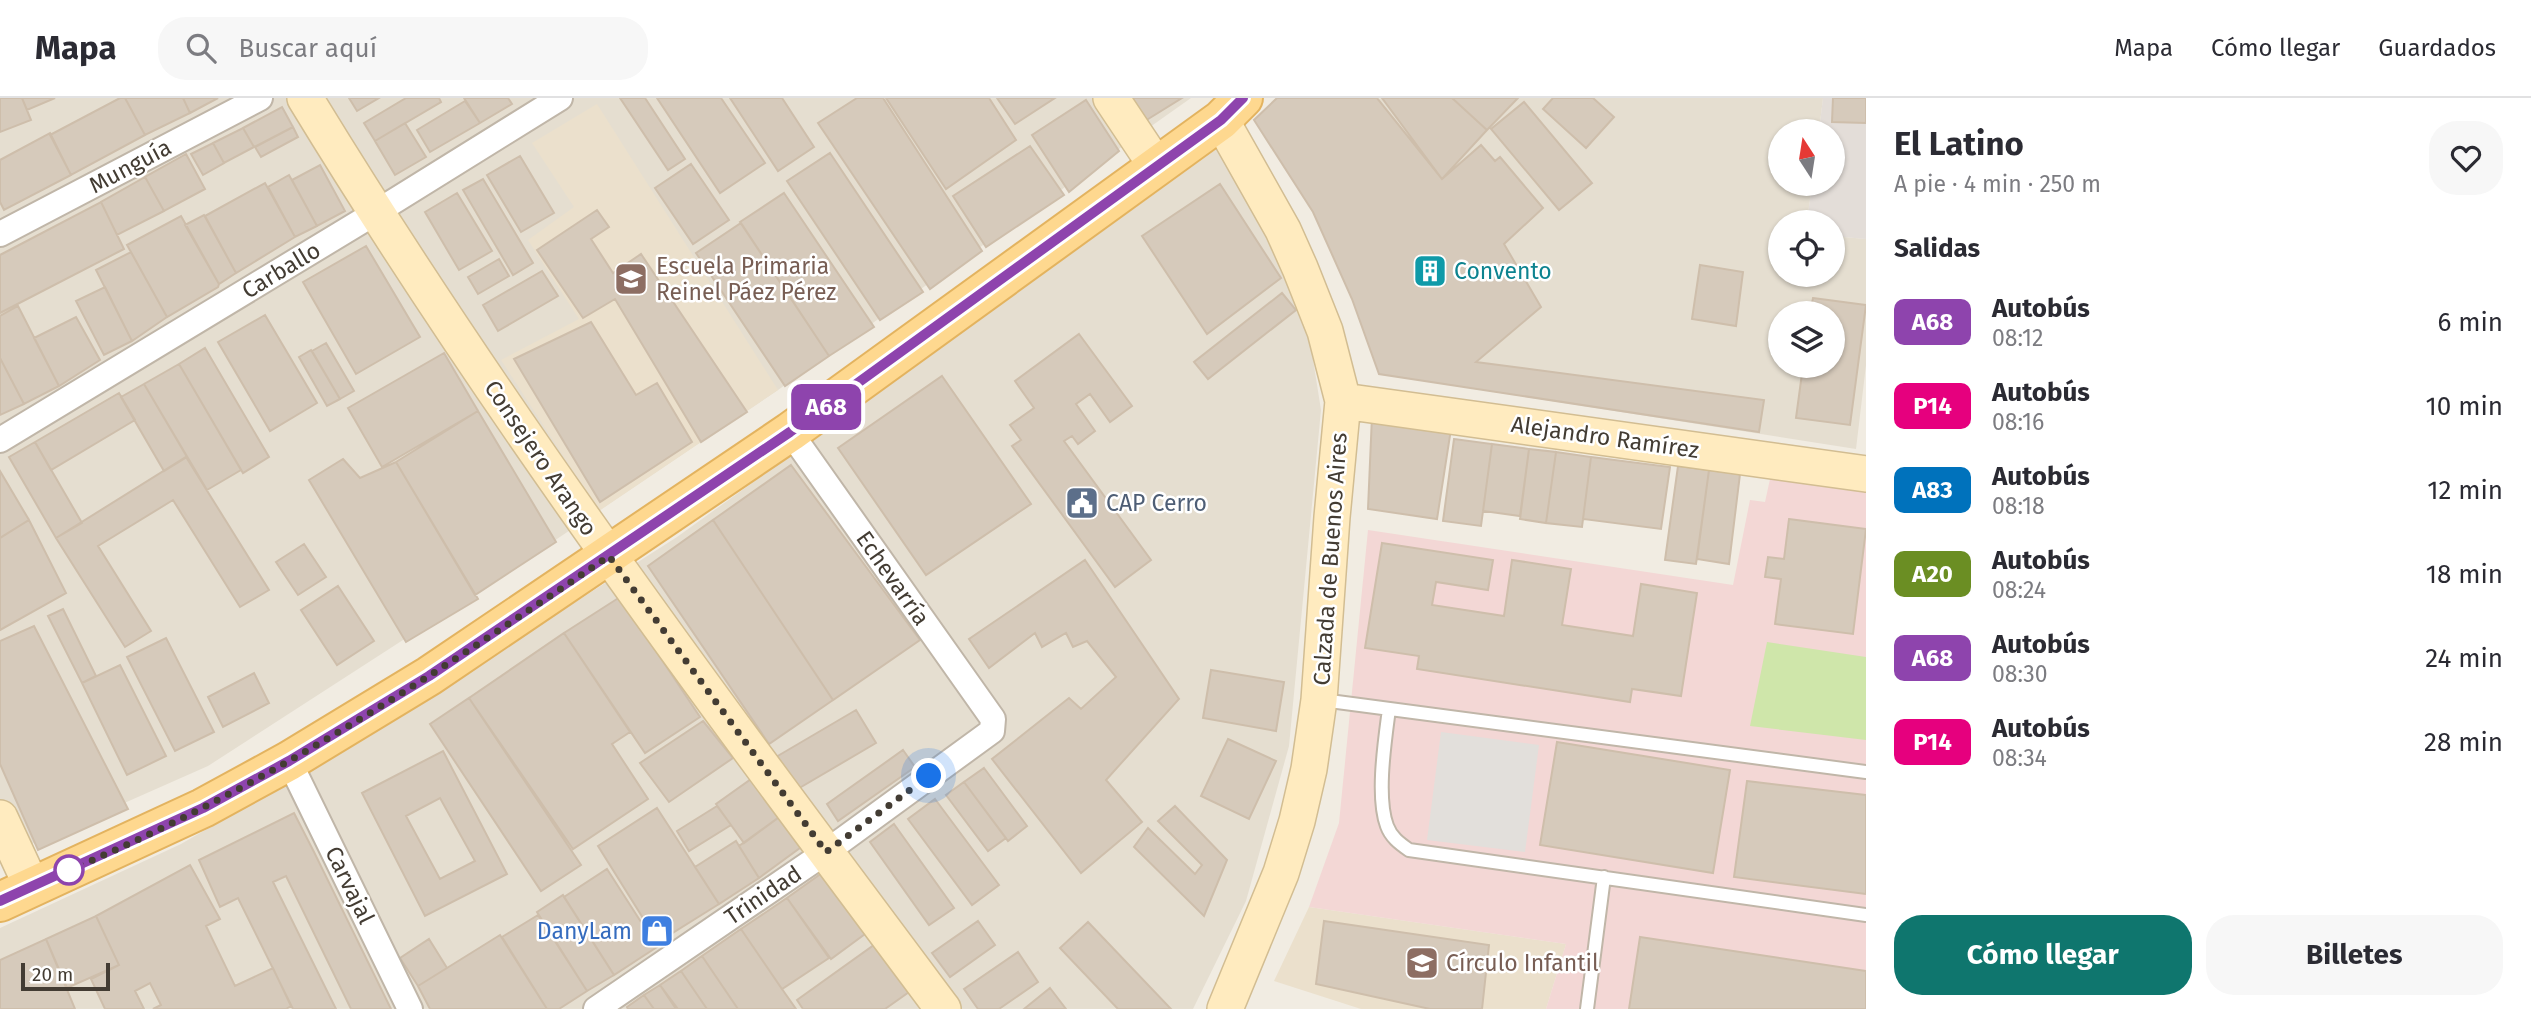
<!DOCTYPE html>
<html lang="es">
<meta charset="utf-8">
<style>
body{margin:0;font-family:"Fira Sans",sans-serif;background:#f7f7f7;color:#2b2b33;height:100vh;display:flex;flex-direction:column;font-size:26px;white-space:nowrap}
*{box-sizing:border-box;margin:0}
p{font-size:23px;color:#7c7c81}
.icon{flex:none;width:38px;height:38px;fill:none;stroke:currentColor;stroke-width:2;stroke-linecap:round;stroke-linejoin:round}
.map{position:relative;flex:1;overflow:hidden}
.sheet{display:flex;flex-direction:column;background:#fff;width:665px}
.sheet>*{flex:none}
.badge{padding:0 14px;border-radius:10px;font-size:24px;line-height:46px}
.needle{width:46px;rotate:348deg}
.fabs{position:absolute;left:1768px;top:21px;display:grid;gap:14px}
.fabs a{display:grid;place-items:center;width:77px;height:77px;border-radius:50%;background:#fff;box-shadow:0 2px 5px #0004;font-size:35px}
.scale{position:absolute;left:21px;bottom:18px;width:89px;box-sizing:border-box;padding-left:7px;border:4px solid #433c33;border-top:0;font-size:19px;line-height:24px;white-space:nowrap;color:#433c33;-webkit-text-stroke:5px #fff;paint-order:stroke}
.you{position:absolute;width:35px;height:35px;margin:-18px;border:5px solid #fff;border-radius:50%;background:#1a73e8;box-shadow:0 0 0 10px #1a73e833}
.map>.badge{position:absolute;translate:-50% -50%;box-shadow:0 0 0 4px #fff}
h2{padding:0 28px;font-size:26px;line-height:63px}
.round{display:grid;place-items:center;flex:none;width:74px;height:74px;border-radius:28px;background:#f7f7f7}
.head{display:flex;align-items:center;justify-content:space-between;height:119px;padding:0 28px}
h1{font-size:33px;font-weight:700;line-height:52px}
.action{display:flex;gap:14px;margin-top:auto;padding:14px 28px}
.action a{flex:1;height:80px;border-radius:28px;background:#0f766e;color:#fff;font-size:28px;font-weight:700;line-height:80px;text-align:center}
.action a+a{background:#f7f7f7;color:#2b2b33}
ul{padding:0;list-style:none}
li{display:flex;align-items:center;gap:21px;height:84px;padding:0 28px}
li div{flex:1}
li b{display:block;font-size:26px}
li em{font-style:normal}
li .badge{min-width:77px;font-weight:700;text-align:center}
header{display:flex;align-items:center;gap:42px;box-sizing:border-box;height:98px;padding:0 35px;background:#fff;border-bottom:2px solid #e1e1e2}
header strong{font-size:33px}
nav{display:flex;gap:38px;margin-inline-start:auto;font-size:24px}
.search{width:490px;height:63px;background:#f7f7f7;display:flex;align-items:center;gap:18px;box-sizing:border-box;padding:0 24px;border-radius:28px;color:#7c7c81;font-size:26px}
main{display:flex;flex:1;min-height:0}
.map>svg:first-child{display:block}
.residential{fill:#e5ded0;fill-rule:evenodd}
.industrial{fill:#e3ddd8}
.education{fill:#ebe0cc}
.medical{fill:#f3d7d5}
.green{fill:#cfe6aa}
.parking{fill:#e2dfdb}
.building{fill:#d6cabb;stroke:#cebeab;stroke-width:2;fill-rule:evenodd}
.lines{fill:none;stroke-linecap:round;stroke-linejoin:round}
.lane-casing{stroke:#c0b6a8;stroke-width:16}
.street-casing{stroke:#c0b6a8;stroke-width:28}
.secondary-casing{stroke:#d2bd92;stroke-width:38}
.primary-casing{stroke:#e3b35f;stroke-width:42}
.lane{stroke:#fff;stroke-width:12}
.street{stroke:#fff;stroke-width:24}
.secondary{stroke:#ffebbf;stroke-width:35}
.primary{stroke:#fed88f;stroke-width:38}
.line-casing{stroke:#fff;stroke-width:16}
.line{stroke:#8e44ad;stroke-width:10}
.walk{stroke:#433c33;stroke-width:7;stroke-dasharray:0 12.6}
.stop-dot{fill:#fff;stroke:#8e44ad;stroke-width:3.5}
.labels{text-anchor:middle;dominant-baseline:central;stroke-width:5;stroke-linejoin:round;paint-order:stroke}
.street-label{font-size:23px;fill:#433c33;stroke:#fff}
.education-label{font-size:23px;fill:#785e54;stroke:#fff;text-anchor:start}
.culture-label{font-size:23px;fill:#0d838f;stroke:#fff;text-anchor:start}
.service-label{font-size:23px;fill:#4e5e75;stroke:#fff;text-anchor:start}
.shop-label{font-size:23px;fill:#366cbe;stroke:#fff;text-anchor:end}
</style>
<header>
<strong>Mapa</strong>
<div class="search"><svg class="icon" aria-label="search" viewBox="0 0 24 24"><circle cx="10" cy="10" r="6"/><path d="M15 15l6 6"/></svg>Buscar aquí</div>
<nav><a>Mapa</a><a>Cómo llegar</a><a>Guardados</a></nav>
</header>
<main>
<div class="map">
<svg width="1866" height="911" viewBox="0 0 1866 911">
<rect width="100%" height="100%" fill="#f1ece2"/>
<path class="residential" d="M 0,0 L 1191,0 L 778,292 L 499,480 L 208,668 L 0,760 Z
M 1276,0 L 1823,0 L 1819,33 L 1780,33 L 1780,86 L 1812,86 L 1807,124 L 1780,124 L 1780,177 L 1832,177 L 1832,138 L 1866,141 L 1866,267 L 1856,351 L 1379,276 L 1352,201 L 1313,114 L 1254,22 ZM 1780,215 L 1832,215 L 1832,268 L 1780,268 Z
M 1221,48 L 1274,144 L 1309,236 L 1321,312 L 1289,648 L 1246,803 L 1193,911 L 0,911 L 0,830 L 181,746 L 351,648 L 677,439 Z"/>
<path class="industrial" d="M 1823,0 L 1866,0 L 1866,141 L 1832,138 L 1832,124 L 1807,124 L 1812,86 L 1832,86 L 1832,33 L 1819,33 Z"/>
<path class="education" d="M 597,6 L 778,292 L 599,413 L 501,262 L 579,221 L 528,142 L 574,109 L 532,45 Z
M 1309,809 L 1566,846 L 1546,911 L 1361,911 L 1274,883 Z"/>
<path class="medical" d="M 1772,372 L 1866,386 L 1866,911 L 1546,911 L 1566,846 L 1309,809 L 1339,725 L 1368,432 L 1733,487 L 1750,402 L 1765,404 Z"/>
<path class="green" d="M 1767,544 L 1866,559 L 1866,642 L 1750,628 Z"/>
<path class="parking" d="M 1441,634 L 1539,647 L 1525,754 L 1427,742 Z"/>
<path class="building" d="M 0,0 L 22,0 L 31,22 L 0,34 Z
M 22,0 L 55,0 L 27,12 Z
M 120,0 L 125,0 L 145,37 L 71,77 L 50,37 Z
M 125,0 L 183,0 L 190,15 L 145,37 Z
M 183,0 L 218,0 L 190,15 Z
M 349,0 L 379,0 L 357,13 Z
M 406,0 L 439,0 L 441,4 L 375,43 L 364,25 Z
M 464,0 L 508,0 L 512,6 L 480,25 Z
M 620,0 L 645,0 L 685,61 L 668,72 Z
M 657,0 L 721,0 L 765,65 L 720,95 Z
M 730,0 L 782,0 L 814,49 L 778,73 Z
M 857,0 L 883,0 L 982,153 L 930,191 L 818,25 Z
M 886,0 L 989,0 L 1016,42 L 946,91 Z
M 997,0 L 1055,0 L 1015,26 Z
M 1130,0 L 1182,0 L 1145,23 Z
M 1277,0 L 1377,0 L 1442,81 L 1481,47 L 1495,63 L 1500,59 L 1543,110 L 1504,146 L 1541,209 L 1476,264 L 1764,302 L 1759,334 L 1379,276 L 1352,201 L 1313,114 L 1254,22 Z
M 1382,0 L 1452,0 L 1487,32 L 1442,81 Z
M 1452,0 L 1518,0 L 1487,32 Z
M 1553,0 L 1593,0 L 1614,19 L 1586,50 L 1543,11 Z
M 1833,0 L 1866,0 L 1866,25 L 1832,24 Z
M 1086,2 L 1119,53 L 1069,94 L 1032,37 Z
M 465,3 L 480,25 L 430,54 L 417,32 Z
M 1524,4 L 1592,85 L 1559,112 L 1491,31 Z
M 282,9 L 293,29 L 254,49 L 243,30 Z
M 405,25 L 426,59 L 395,77 L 375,43 Z
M 293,29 L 298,39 L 261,59 L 255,49 Z
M 243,30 L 254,49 L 224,65 L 213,45 Z
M 50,35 L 71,77 L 4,112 L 0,104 L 0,62 Z
M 213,45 L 224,65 L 203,77 L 191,56 Z
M 1030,48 L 1064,97 L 986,149 L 953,98 Z
M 830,55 L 923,194 L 880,222 L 787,83 Z
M 186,56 L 205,91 L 164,113 L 145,79 Z
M 520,58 L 554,115 L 521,134 L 487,77 Z
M 691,66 L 729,122 L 693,146 L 655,90 Z
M 320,67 L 345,113 L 317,128 L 292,82 Z
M 289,77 L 317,128 L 295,139 L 268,89 Z
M 145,79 L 164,113 L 117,137 L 101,104 Z
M 483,81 L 533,165 L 513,177 L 463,92 Z
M 265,85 L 295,139 L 236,175 L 205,118 Z
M 1220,86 L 1281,180 L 1207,236 L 1142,138 Z
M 457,95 L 492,153 L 459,172 L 425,114 Z
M 784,95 L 874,229 L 829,258 L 740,124 Z
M 101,104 L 124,151 L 0,215 L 0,157 Z
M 597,112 L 609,129 L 591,141 L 613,175 L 641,156 L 747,314 L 701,344 L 615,201 L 583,220 L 537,152 Z
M 204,117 L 236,175 L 219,186 L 185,127 Z
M 181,118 L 219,186 L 218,189 L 167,219 L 127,147 Z
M 741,125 L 829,258 L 785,288 L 696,155 Z
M 366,148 L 420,239 L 356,276 L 303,184 Z
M 131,154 L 167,219 L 132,243 L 96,172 Z
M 499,161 L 509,178 L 478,196 L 468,179 Z
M 1700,167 L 1743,174 L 1736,228 L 1692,221 Z
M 542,173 L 558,198 L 498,233 L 483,207 Z
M 105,189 L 132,243 L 104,257 L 76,203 Z
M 1282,195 L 1296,212 L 1208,281 L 1194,264 Z
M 1813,200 L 1866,207 L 1850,327 L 1796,320 L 1803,268 L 1832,268 L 1832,215 L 1810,215 Z
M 18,208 L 59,288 L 24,306 L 0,260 L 0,218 Z
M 265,217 L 317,305 L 270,333 L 218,244 Z
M 76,219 L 100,262 L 59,288 L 34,240 Z
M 591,224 L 636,297 L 657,285 L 692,344 L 600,404 L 514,261 Z
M 1079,236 L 1132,308 L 1110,324 L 1090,296 L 1076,306 L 1095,333 L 1078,346 L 1072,338 L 1064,343 L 1151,462 L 1115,489 L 1012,348 L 1021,342 L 1010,327 L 1034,310 L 1015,283 Z
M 326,245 L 354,293 L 340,301 L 312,253 Z
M 205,250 L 269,359 L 243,375 L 179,266 Z
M 311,252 L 340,301 L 327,308 L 299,259 Z
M 444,255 L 478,313 L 382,369 L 348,310 Z
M 0,260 L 24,306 L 0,317 Z
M 179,266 L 241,372 L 207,392 L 144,286 Z
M 942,278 L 1031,406 L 926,477 L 838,350 Z
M 144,286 L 187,359 L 164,373 L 121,299 Z
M 119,295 L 135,322 L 51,372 L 35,344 Z
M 478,313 L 556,444 L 475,497 L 396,364 Z
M 1372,318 L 1451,331 L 1437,421 L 1368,411 Z
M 1454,341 L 1492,346 L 1481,428 L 1443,423 Z
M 35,344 L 82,425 L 56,440 L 9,359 Z
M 1492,346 L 1529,351 L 1520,418 L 1483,413 Z
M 1529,351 L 1556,354 L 1546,425 L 1520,421 Z
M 1556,354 L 1591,359 L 1582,429 L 1546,425 Z
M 186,359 L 269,492 L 240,509 L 173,402 L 98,448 L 151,533 L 125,549 L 56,440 Z
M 1591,359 L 1670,369 L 1661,431 L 1583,421 Z
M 343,361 L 360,380 L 396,364 L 478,501 L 406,544 L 309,382 Z
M 791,367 L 920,542 L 833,602 L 713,422 Z
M 1678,368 L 1709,372 L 1696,466 L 1665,462 Z
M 1709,372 L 1740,376 L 1729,466 L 1697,461 Z
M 0,373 L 29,422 L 0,440 Z
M 1789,421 L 1866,431 L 1853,536 L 1775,526 L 1781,481 L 1765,479 L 1768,459 L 1784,461 Z
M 29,422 L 66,495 L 0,532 L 0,440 Z
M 713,422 L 833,602 L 769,646 L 648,468 Z
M 1382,445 L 1493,462 L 1488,492 L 1436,484 L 1432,507 L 1504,518 L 1512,462 L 1571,471 L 1562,527 L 1633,538 L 1641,486 L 1697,495 L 1681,598 L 1632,591 L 1630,604 L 1417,571 L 1419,558 L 1365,550 Z
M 304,446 L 326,479 L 298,497 L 276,464 Z
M 1085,462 L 1179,601 L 1106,682 L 1142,724 L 1081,775 L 992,661 L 1069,600 L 1081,611 L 1116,579 L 1087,543 L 1073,549 L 1066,535 L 1042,549 L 1035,535 L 989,570 L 969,541 Z
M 338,488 L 374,543 L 337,567 L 301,512 Z
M 620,499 L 700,619 L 645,655 L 564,535 Z
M 63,511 L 96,578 L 82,585 L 48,518 Z
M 34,528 L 128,711 L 38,752 L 0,666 L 0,543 Z
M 564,535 L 630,634 L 612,646 L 648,701 L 573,751 L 469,600 Z
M 166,540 L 214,634 L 175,653 L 127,559 Z
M 120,567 L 166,658 L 127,677 L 82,585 Z
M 1211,572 L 1284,584 L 1276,633 L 1203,620 Z
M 254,575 L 269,605 L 223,629 L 208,599 Z
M 469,600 L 581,767 L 541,793 L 430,626 Z
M 856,612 L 876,645 L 796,692 L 776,659 Z
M 703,623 L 733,660 L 669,704 L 640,665 Z
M 1228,641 L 1276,663 L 1249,721 L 1201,698 Z
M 1557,644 L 1730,672 L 1713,775 L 1540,747 Z
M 903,652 L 915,669 L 838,723 L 827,706 Z
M 443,653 L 507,776 L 425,818 L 362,695 ZM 440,700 L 475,763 L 440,781 L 406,718 Z
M 984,670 L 1027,728 L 1008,743 L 964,684 Z
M 754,679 L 782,717 L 744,745 L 716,706 Z
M 1747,683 L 1866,697 L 1866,796 L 1734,779 Z
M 964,684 L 1006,740 L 988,753 L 946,697 Z
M 935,701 L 999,787 L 972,807 L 908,721 Z
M 717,708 L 731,727 L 689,753 L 677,733 Z
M 1175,708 L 1227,762 L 1204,818 L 1134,749 L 1148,730 L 1195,776 L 1202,767 L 1158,723 Z
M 657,710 L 719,806 L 658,844 L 598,748 Z
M 294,715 L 314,754 L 391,911 L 351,911 L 286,778 L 273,784 L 336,911 L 293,911 L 238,800 L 220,809 L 199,762 Z
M 782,717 L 804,747 L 759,780 L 739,748 Z
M 894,726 L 954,810 L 929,827 L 870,744 Z
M 736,743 L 759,780 L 719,806 L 695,769 Z
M 190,767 L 220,821 L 206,828 L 235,888 L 273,870 L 291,908 L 286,911 L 153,911 L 161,907 L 150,885 L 135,893 L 144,911 L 105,911 L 91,881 L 119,867 L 96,818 Z
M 607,771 L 657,849 L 614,877 L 564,799 Z
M 822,775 L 865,836 L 831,861 L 787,800 Z
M 563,797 L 614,877 L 587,893 L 537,814 Z
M 787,800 L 829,860 L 782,891 L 741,831 Z
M 538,817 L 587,893 L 559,911 L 547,911 L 502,839 Z
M 96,818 L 119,867 L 67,890 L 46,841 Z
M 978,823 L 995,847 L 950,879 L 932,855 Z
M 1324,823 L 1489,847 L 1482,911 L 1430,911 L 1316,886 Z
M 1088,824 L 1171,911 L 1118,911 L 1060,850 Z
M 741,831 L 782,891 L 796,911 L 738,911 L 702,858 Z
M 500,837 L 547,911 L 430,911 L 418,888 Z
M 1640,839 L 1866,873 L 1866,911 L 1629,911 Z
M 46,841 L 75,911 L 0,911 L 0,862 Z
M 429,841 L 447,870 L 418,888 L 400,860 Z
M 874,847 L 909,894 L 885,911 L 803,911 L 797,902 Z
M 1018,854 L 1038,884 L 999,911 L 978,911 L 964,891 Z
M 702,858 L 738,911 L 707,911 L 681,873 Z
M 681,873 L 707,911 L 678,911 L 660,887 Z
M 660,887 L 676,911 L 654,911 L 644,897 Z
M 1050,890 L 1066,911 L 1024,911 Z
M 644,897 L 654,911 L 628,911 L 627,909 Z"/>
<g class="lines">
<defs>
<path id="lane" d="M 1322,602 L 1866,674
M 1389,611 C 1385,642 1376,699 1387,728 C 1391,739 1399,745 1409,752 L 1866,817
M 1587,911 L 1604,779"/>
<path id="street" d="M 0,136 L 260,0
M 0,342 L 375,115 L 560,0
M 289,663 L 410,911
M 596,911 L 826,754 L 992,633 L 993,621 L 790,334"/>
<path id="secondary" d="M 305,0 C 498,317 721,614 943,911
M 1111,0 L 1157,69
M 1221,22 L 1283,132 L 1300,170 L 1325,233 L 1343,303 L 1332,419 L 1319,602 L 1309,671 L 1297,723 L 1281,775 L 1225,911
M 1343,303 L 1866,376
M 0,720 L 32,789"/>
<path id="primary" d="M 0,804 L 203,710 L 289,663 L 429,578 L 790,334 L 1221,22 L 1243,0"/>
</defs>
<use href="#lane" class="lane-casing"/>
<use href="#street" class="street-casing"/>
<use href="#secondary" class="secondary-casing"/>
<use href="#primary" class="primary-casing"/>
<use href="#lane" class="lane"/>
<use href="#street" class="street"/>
<use href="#secondary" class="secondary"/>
<use href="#primary" class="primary"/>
</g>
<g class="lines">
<defs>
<path id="line" d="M 0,803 L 203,710 L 289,663 L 429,578 L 790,334 L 1221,22 L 1243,0"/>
</defs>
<use href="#line" class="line-casing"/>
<use href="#line" class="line"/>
<path class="walk" d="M 69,772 C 262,692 437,575 609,458 L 826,754 L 929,678"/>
</g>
<defs>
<symbol id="building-square" viewBox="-11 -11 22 22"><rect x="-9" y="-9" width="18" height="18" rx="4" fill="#0f9aa8" stroke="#fff"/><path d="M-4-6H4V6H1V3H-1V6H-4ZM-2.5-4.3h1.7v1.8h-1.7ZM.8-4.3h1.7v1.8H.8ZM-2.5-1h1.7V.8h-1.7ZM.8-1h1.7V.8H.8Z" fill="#fff"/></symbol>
<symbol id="school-square" viewBox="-11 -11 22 22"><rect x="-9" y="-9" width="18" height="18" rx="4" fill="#8d6e63" stroke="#fff"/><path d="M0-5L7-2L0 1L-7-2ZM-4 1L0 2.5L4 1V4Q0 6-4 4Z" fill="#fff"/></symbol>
<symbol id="civic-square" viewBox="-11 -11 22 22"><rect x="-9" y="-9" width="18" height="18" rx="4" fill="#5c6f8a" stroke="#fff"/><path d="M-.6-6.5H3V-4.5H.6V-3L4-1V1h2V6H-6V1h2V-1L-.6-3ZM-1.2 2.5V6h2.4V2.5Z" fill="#fff"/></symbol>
<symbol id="shop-square" viewBox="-11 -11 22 22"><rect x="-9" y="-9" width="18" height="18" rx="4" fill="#3f7fe0" stroke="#fff"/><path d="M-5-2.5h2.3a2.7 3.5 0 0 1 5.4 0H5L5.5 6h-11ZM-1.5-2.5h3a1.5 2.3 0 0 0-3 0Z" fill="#fff"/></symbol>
</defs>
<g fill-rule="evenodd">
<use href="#building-square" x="1411" y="154" width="38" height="38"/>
<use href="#school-square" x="612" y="162" width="38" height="38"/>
<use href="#civic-square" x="1063" y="386" width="38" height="38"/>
<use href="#shop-square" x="638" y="814" width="38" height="38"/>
<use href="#school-square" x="1403" y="846" width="38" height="38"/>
</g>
<circle class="stop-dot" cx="69" cy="772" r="14"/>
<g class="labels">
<g class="street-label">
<text transform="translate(130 68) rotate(-28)">Munguía</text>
<text transform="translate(281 172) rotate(-31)">Carballo</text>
<text transform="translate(1605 339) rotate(8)">Alejandro Ramírez</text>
<text transform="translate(541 360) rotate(56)">Consejero Arango</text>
<text transform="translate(1330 461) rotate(-86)">Calzada de Buenos Aires</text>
<text transform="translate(893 480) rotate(55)">Echevarría</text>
<text transform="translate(350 787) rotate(64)">Carvajal</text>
<text transform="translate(763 797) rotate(-34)">Trinidad</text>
</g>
<g class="education-label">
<text x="656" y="168">Escuela Primaria<tspan x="656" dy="26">Reinel Páez Pérez</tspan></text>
<text x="1446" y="865">Círculo Infantil</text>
</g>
<g class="culture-label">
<text x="1454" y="173">Convento</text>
</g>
<g class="service-label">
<text x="1106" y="405">CAP Cerro</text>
</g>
<g class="shop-label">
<text x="632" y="833">DanyLam</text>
</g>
</g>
</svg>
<div class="fabs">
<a><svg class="needle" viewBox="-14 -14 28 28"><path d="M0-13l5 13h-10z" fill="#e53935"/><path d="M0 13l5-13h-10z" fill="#7c7c81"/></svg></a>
<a><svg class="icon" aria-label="locate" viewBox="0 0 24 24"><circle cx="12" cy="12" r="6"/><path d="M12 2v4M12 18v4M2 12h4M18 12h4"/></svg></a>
<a><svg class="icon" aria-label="layers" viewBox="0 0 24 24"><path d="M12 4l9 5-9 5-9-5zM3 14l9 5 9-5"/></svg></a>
</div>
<div class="scale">20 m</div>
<div class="you" style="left:929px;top:678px"></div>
<b class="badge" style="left:826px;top:309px;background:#8e44ad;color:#fff">A68</b>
</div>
<section class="sheet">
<div class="head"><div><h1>El Latino</h1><p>A pie · 4 min · 250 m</p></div><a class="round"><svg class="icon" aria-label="heart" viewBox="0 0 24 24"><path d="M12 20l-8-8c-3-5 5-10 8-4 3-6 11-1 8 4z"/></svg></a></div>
<h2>Salidas</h2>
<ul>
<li><span class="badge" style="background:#8e44ad;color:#fff">A68</span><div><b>Autobús</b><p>08:12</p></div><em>6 min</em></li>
<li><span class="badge" style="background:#e6007e;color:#fff">P14</span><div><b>Autobús</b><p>08:16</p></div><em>10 min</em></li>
<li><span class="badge" style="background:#0072bc;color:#fff">A83</span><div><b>Autobús</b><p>08:18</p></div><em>12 min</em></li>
<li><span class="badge" style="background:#6b8e23;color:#fff">A20</span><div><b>Autobús</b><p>08:24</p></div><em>18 min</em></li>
<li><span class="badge" style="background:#8e44ad;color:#fff">A68</span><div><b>Autobús</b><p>08:30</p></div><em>24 min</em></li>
<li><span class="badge" style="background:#e6007e;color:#fff">P14</span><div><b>Autobús</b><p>08:34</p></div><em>28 min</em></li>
</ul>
<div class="action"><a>Cómo llegar</a><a>Billetes</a></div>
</section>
</main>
